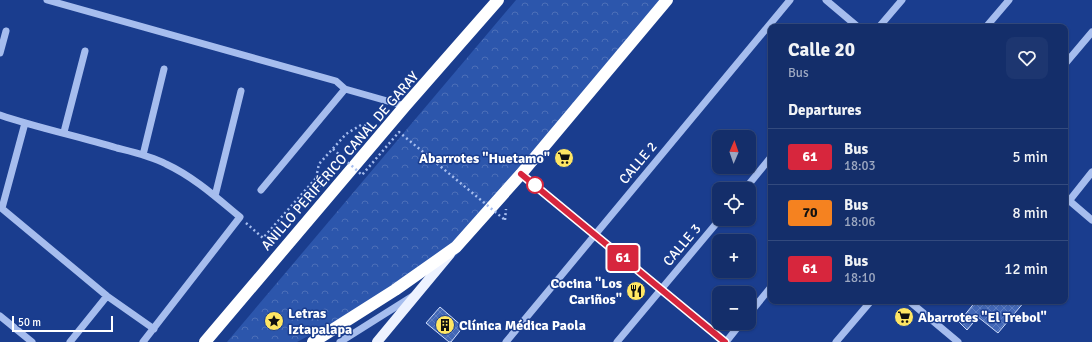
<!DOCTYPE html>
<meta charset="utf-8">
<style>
body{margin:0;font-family:Signika,sans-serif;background:#1d3670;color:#f1f3f6;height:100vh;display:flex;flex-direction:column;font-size:15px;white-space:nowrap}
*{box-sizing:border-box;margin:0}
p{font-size:13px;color:#9da8c1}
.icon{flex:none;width:22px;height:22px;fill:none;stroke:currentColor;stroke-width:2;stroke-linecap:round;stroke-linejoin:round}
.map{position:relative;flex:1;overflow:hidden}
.details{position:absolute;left:768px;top:24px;width:300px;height:280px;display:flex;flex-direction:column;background:#142e6a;border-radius:8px;box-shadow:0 1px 3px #0004,0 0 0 1px #334a7e}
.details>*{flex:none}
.badge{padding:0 8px;border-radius:3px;font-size:14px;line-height:26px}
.needle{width:26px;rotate:2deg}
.fabs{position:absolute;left:712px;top:130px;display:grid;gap:8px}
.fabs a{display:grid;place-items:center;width:44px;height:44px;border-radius:8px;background:#142e6a;box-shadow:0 1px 3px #0004,0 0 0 1px #334a7e;font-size:20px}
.scale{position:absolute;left:12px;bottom:10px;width:101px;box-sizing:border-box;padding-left:4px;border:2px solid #fff;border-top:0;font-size:11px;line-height:14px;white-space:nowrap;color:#fff;-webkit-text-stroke:3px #1a3d8e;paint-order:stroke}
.map>.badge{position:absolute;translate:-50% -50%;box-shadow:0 0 0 2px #fff}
h2{padding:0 20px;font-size:15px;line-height:36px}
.round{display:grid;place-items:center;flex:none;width:42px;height:42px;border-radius:8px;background:#1d3670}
.head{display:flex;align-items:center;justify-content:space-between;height:68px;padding:0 20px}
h1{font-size:19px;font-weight:700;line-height:30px}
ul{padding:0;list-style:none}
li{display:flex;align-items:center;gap:12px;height:56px;padding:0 20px;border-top:1px solid #334a7e}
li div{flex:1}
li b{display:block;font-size:15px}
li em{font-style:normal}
li .badge{min-width:44px;font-weight:700;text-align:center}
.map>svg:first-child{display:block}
.forest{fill:url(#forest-crowns)}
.building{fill:url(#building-cross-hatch);stroke:#ccdbfa}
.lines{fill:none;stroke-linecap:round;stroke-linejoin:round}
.path{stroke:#a6bdee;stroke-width:2.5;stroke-dasharray:2 3;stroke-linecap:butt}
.minor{stroke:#a6bdee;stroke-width:7}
.major{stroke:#edf2ff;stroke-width:10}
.highway{stroke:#fff;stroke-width:12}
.path-bridge{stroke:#a6bdee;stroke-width:2.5;stroke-dasharray:2 3;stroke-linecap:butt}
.line-casing{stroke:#fff;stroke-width:9}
.line{stroke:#d7263d;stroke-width:6}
.stop-dot{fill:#fff;stroke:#d7263d;stroke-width:2}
.labels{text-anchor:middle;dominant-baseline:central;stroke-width:3;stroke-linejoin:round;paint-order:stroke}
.poi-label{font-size:14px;font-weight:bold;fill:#fff;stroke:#1a3d8e;text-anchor:start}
.street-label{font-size:14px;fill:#fff;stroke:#1a3d8e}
</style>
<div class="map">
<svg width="1092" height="342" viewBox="0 0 1092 342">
<defs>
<pattern id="forest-crowns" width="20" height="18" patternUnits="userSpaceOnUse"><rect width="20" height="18" fill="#2c56ac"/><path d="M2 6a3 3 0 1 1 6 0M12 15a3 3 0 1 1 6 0" fill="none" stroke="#4c6fb8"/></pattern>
<pattern id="building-cross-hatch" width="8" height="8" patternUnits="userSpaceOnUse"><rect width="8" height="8" fill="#4267b6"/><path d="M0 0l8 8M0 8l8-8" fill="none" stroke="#5e7ec1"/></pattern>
</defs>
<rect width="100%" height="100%" fill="#1a3d8e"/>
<path class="forest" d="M 516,0 L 663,0 L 456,256 L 297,342 L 227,342 Z"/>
<path class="building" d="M 976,301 L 1025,301 L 998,333 L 978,317 L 967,330 L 959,322 Z
M 440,307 L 463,327 L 451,342 L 449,342 L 426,323 Z"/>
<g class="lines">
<path class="path" d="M 320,187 L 316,178 L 319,164 L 346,134 L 361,125 L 372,127
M 505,220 L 506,209
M 246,223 L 263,238 L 316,178"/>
<path class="minor" d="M 47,0 L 336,81 L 345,89 L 405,106
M 826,0 L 858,27
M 879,27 L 902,0
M 986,27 L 1009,0
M 0,53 L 6,31
M 1065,64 L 1092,32
M 0,115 C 38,128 78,136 117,148 C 133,152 151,156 166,164 C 194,177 217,198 240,217 L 143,342
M 64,132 L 85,51
M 143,155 L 164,69
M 521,174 L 725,342
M 745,189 L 771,157
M 261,190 L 345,89
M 215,196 L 241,91
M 1065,197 L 1092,220
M 1069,201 L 1092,172
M 0,207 L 107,296 L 154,329
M 2,208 L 25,123
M 909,301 L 958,342
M 749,314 L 771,287
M 0,316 L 32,342
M 70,342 L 107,296
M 340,342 L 413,296
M 506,342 L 790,0
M 617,342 L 720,219
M 726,342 L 741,323
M 836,342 L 871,301"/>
<path class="major" d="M 377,342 L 450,254"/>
<path class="highway" d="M 205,342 L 405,106 L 498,0
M 313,342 L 395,290 L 456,247 L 521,174 L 667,0"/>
<path class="path-bridge" d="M 333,149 L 362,175 L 399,132 L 505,220"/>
</g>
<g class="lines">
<defs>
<path id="line" d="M 521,174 L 725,342"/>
</defs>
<use href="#line" class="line-casing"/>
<use href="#line" class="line"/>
</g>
<defs>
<symbol id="supermarket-disc" viewBox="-11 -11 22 22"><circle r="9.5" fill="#ffe663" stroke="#1a3d8e"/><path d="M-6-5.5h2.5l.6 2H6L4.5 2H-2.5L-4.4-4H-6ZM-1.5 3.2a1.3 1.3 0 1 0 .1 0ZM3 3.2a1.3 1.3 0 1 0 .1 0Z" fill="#111"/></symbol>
<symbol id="restaurant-disc" viewBox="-11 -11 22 22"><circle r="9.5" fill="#ffe663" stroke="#1a3d8e"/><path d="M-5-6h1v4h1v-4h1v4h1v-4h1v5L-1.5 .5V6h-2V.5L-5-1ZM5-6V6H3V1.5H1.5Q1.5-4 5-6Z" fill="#111"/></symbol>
<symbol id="sight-disc" viewBox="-11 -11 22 22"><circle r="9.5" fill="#ffe663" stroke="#1a3d8e"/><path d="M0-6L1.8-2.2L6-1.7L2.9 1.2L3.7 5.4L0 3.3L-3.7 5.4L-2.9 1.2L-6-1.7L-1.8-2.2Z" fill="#111"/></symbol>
<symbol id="building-disc" viewBox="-11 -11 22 22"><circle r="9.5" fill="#ffe663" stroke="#1a3d8e"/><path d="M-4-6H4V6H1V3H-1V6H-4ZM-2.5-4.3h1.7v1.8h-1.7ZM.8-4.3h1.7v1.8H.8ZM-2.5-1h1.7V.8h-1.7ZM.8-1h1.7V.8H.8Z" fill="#111"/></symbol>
</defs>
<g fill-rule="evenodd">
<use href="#supermarket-disc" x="553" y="147" width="22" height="22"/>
<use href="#restaurant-disc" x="625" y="280" width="22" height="22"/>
<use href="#supermarket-disc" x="893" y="306" width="22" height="22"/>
<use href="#sight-disc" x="263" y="310" width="22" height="22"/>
<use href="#building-disc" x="434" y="314" width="22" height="22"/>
</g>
<circle class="stop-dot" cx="535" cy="185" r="8"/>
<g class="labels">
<g class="poi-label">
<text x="550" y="158" text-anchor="end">Abarrotes "Huetamo"</text>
<text x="622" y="283" text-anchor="end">Cocina "Los<tspan x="622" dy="16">Cariños"</tspan></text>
<text x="288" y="313">Letras<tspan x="288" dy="16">Iztapalapa</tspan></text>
<text x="918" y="317">Abarrotes "El Trebol"</text>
<text x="459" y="325">Clínica Médica Paola</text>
</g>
<g class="street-label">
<text transform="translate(340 161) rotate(-49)">ANILLO PERIFÉRICO CANAL DE GARAY</text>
<text transform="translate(638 163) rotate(-50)">CALLE 2</text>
<text transform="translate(682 245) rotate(-50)">CALLE 3</text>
</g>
</g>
</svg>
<div class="fabs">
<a><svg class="needle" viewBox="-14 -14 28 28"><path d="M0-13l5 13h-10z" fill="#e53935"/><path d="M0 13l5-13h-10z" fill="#9da8c1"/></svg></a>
<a><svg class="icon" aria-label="locate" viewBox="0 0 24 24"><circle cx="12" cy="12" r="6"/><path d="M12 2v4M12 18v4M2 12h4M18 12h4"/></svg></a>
<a>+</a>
<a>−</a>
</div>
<div class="scale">50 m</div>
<b class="badge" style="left:623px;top:258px;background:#d7263d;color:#fff">61</b>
<section class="details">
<div class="head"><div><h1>Calle 20</h1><p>Bus</p></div><a class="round"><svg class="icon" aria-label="heart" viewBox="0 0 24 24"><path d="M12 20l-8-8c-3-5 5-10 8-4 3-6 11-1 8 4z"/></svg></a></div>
<h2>Departures</h2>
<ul>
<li><span class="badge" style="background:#d7263d;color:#fff">61</span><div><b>Bus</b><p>18:03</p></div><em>5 min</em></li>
<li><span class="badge" style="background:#f58220;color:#111">70</span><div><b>Bus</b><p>18:06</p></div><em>8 min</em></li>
<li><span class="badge" style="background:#d7263d;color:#fff">61</span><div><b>Bus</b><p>18:10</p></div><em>12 min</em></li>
</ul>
</section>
</div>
